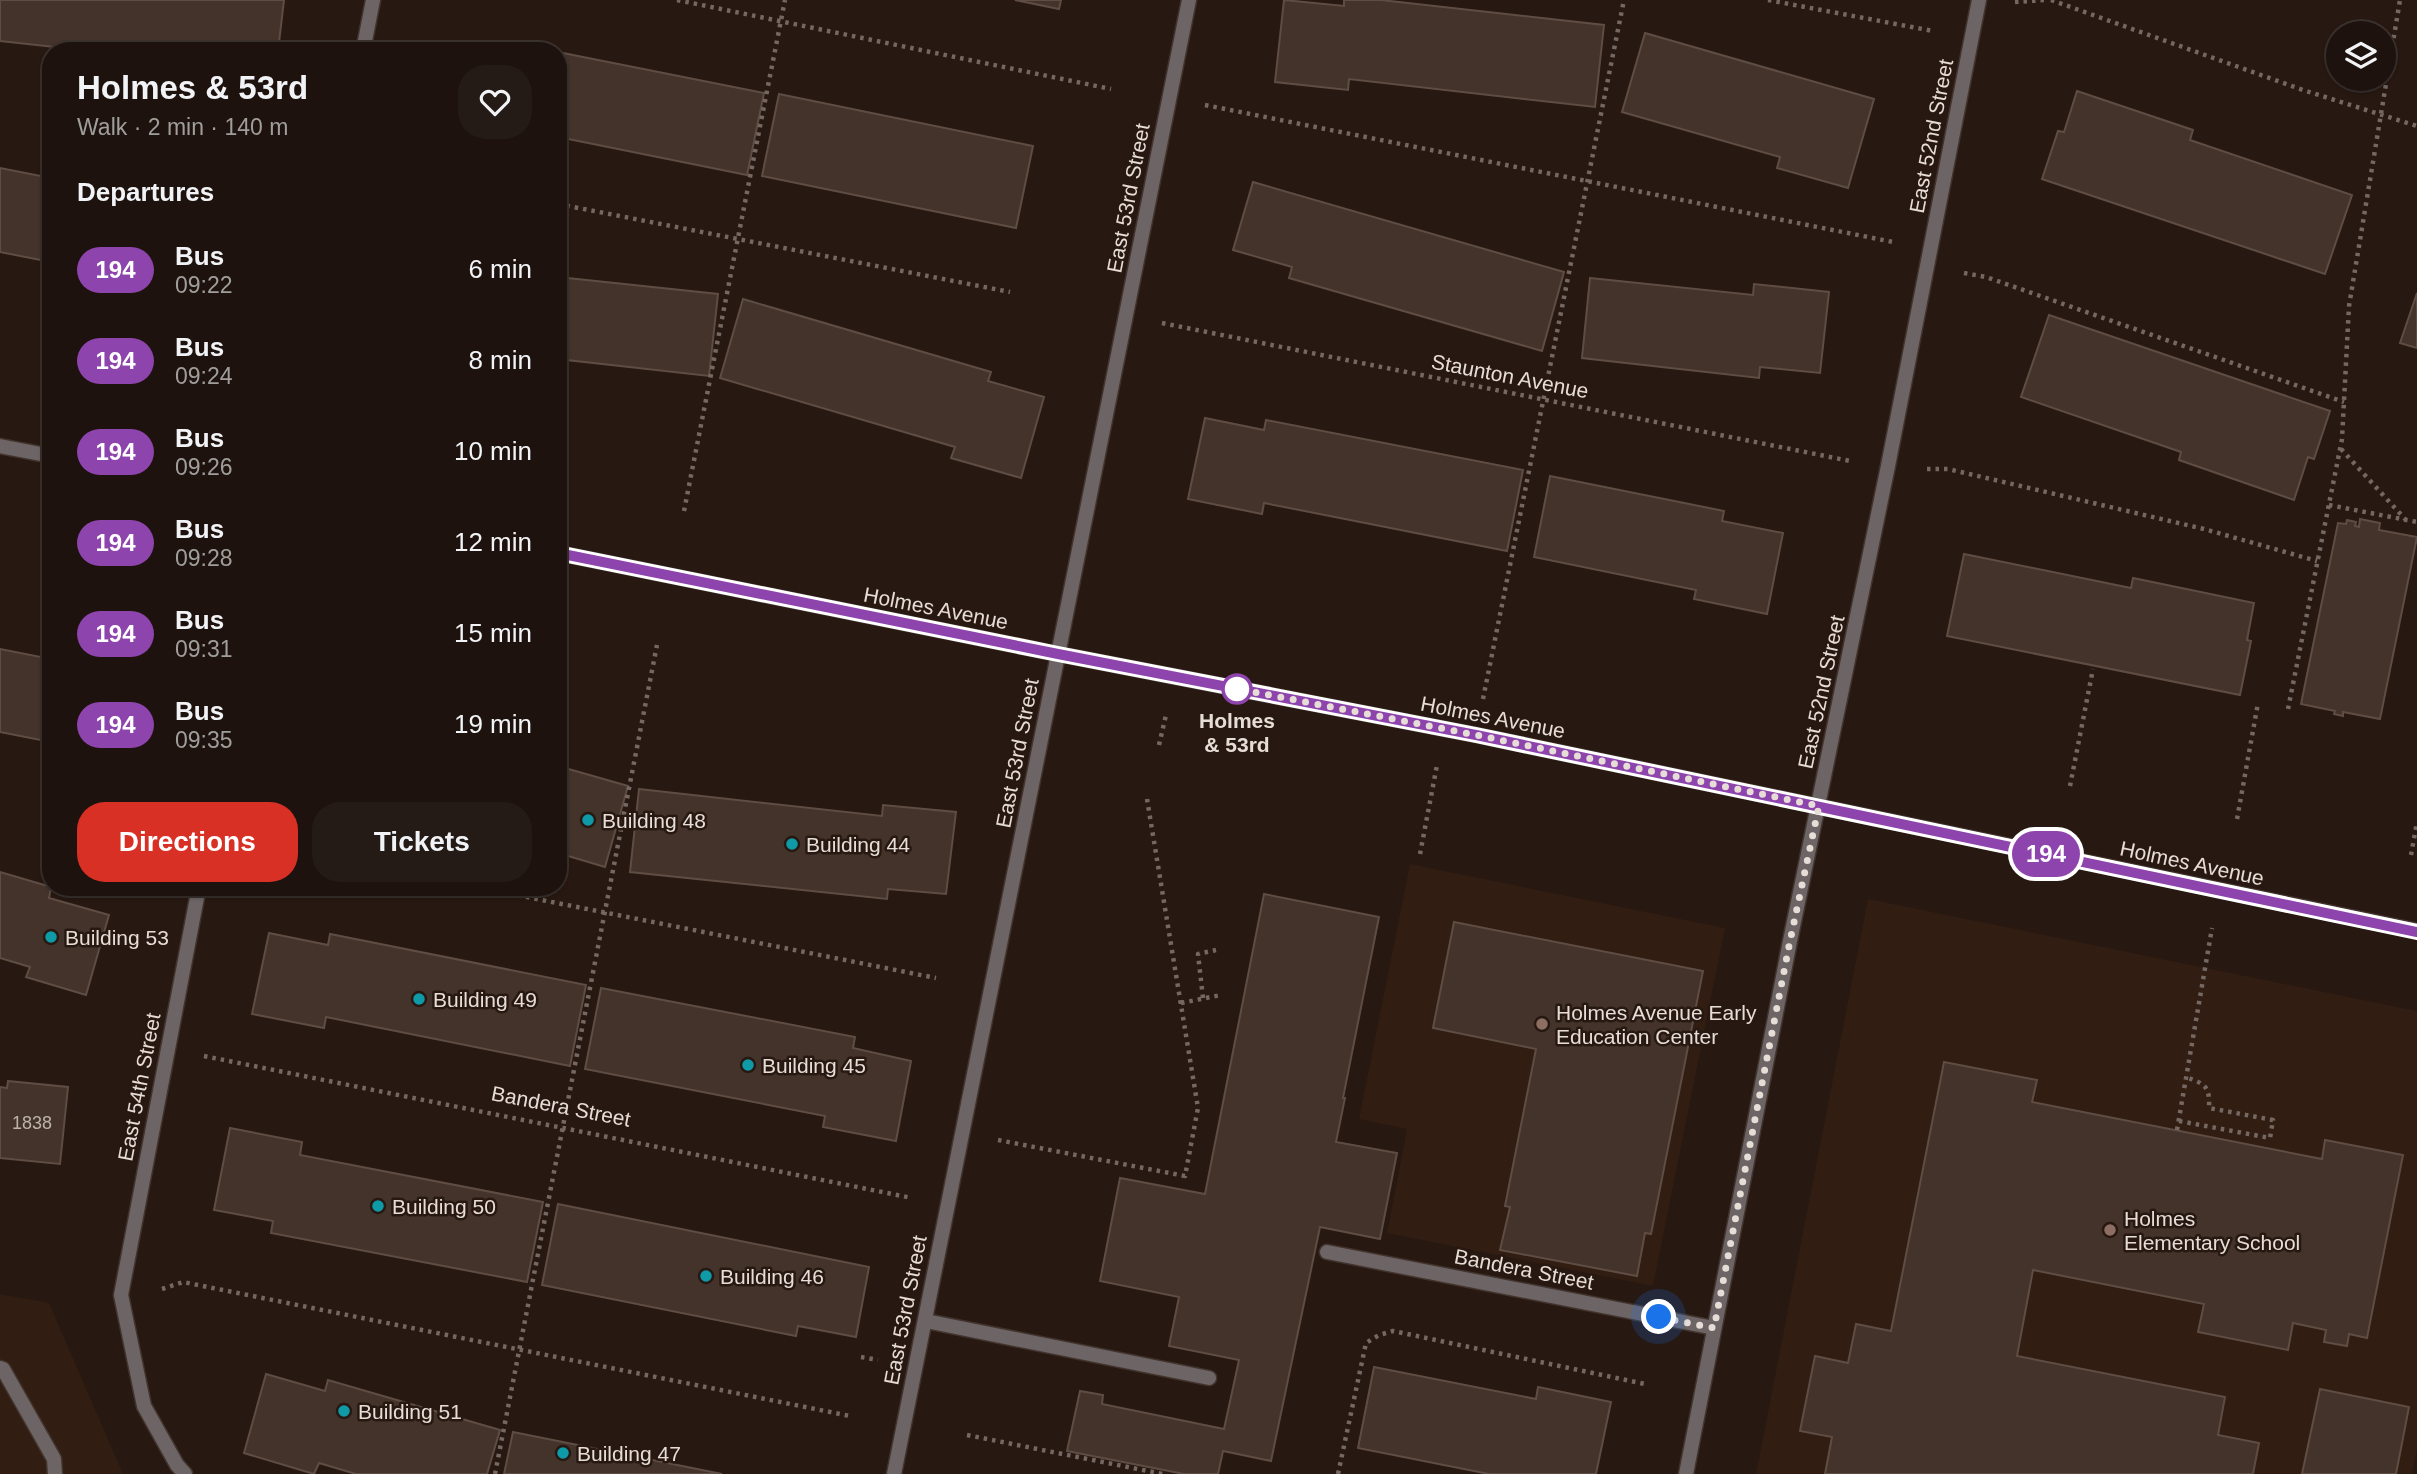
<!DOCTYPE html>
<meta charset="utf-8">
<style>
body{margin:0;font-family:Helvetica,sans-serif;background:#251b16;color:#f1f3f6;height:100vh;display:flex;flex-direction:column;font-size:26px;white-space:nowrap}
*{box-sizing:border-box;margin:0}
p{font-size:23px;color:#a09e9d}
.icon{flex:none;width:38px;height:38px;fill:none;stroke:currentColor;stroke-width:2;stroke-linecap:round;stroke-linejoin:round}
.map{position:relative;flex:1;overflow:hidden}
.side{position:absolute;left:42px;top:42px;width:525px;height:854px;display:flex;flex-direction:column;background:#1d120d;border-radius:28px;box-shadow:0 2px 5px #0004,0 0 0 2px #3b322e}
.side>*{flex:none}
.badge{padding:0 14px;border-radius:23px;font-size:24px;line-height:46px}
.fabs{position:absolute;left:2326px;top:21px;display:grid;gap:14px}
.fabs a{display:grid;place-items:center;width:70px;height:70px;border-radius:50%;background:#1d120d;box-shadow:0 2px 5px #0004,0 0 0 2px #3b322e;font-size:35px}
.you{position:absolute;width:35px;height:35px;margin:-18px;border:5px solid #fff;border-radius:50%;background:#1a73e8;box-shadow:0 0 0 10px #1a73e833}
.map>.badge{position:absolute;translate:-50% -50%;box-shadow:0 0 0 4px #fff}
h2{padding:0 35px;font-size:26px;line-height:63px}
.round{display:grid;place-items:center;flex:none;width:74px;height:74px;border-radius:28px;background:#251b16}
.overview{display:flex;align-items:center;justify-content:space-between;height:119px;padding:0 35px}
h1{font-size:33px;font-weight:600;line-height:52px}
.cta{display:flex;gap:14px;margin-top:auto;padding:14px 35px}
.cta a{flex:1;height:80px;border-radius:28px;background:#d93025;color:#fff;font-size:28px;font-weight:600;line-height:80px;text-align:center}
.cta a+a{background:#251b16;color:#f1f3f6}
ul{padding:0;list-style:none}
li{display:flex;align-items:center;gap:21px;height:91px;padding:0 35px}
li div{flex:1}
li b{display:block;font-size:26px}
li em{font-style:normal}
li .badge{min-width:77px;font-weight:700;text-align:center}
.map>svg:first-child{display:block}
.built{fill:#311d11}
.building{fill:#43332a;stroke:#5f4d44;stroke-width:2}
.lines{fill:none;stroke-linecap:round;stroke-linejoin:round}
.service-casing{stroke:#42342d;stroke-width:17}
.minor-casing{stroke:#42342d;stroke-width:17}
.path{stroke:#756862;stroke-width:4.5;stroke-dasharray:3.5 5;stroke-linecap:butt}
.service{stroke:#6d6466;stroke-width:14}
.minor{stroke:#6d6466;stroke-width:14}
.line-casing{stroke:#fff;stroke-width:16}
.line{stroke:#8e44ad;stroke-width:10}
.walk{stroke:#e7ddd7;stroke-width:7;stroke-dasharray:0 12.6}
.stop-dot{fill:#fff;stroke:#8e44ad;stroke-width:3.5}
.culture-dot{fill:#0f9aa8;stroke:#271811;stroke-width:2.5}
.education-dot{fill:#8d6e63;stroke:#271811;stroke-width:2.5}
.labels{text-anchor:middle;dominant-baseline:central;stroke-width:5;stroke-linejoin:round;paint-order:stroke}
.number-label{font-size:18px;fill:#beb2ac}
.street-label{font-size:21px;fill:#e7ddd7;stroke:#271811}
.stop-label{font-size:21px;font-weight:bold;fill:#e7ddd7;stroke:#271811}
.poi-label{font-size:21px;fill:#e7ddd7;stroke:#271811;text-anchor:start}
</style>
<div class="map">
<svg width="2417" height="1474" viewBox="0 0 2417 1474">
<rect width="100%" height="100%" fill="#271811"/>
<path class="built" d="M 1410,864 L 1725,928 L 1653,1286 L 1387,1233 L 1407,1129 L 1359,1119 Z
M 1868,899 L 2417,1011 L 2417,1449 L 2412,1474 L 1756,1474 Z
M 0,1294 L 49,1303 L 123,1474 L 0,1474 Z"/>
<path class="building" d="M 0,0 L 284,0 L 278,51 L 91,51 L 0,41 Z
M 1015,0 L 1061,0 L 1059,9 Z
M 1284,0 L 1344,6 L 1344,0 L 1381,0 L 1604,25 L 1595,107 L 1349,79 L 1348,90 L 1275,82 Z
M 1645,33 L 1874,99 L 1848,188 L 1777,168 L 1780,157 L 1622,112 Z
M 509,42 L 553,51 L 507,51 Z
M 558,52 L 764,93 L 747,175 L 558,137 Z
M 2077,91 L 2193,130 L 2190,140 L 2352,195 L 2325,274 L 2042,179 L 2058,131 L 2064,132 Z
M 779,94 L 1033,146 L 1016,228 L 762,176 Z
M 0,168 L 51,178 L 51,262 L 0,252 Z
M 1253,182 L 1564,272 L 1542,351 L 1289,278 L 1292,267 L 1233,250 Z
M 558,277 L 718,294 L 709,376 L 558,359 Z
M 1590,278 L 1753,295 L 1754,284 L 1829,292 L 1820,373 L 1760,367 L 1759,378 L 1582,358 Z
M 2417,293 L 2417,348 L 2400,343 Z
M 743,299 L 991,372 L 988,381 L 1044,397 L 1021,478 L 951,458 L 955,447 L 720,378 Z
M 2049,315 L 2330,411 L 2314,459 L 2308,457 L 2294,500 L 2179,460 L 2181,452 L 2021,397 Z
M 1205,418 L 1264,430 L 1266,420 L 1523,470 L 1507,551 L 1264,503 L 1262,514 L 1188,499 Z
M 1550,476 L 1724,511 L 1722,521 L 1783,533 L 1767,614 L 1694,599 L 1696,590 L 1534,557 Z
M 2360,519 L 2380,523 L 2379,530 L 2417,537 L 2380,719 L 2343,712 L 2343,716 L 2334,714 L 2335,711 L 2301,704 L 2338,523 L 2346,524 L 2347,520 L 2356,522 L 2355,526 L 2359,527 Z
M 1964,554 L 2131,588 L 2133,578 L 2254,603 L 2247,640 L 2251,641 L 2240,695 L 1947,636 Z
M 0,649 L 51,659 L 51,742 L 0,732 Z
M 558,766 L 628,786 L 605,867 L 558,853 Z
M 639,789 L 882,816 L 883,805 L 956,812 L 946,894 L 888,889 L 887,899 L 630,872 Z
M 0,872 L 51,887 L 49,898 L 109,915 L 86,995 L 26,977 L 30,967 L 0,958 Z
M 1264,894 L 1379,917 L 1343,1098 L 1345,1098 L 1336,1142 L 1397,1153 L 1380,1239 L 1320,1227 L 1271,1461 L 1223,1451 L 1218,1474 L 1184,1474 L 1067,1451 L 1080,1391 L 1103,1395 L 1102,1404 L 1224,1429 L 1239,1360 L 1169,1346 L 1179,1297 L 1100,1281 L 1120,1178 L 1205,1194 Z
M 1454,922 L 1703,971 L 1651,1234 L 1645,1233 L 1637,1276 L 1500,1250 L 1510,1207 L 1505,1206 L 1536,1049 L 1433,1028 Z
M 269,933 L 328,945 L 330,934 L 586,985 L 570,1066 L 326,1017 L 324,1028 L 252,1014 Z
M 601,988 L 855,1037 L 853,1048 L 911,1061 L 896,1141 L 823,1127 L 825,1116 L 585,1069 Z
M 1944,1062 L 2037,1080 L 2032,1102 L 2322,1159 L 2325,1140 L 2403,1155 L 2367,1338 L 2349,1334 L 2347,1346 L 2324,1342 L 2326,1330 L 2293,1323 L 2288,1350 L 2198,1332 L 2204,1304 L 2033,1270 L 2017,1356 L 2225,1397 L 2218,1435 L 2259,1443 L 2253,1474 L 1825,1474 L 1832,1437 L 1800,1431 L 1815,1356 L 1848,1363 L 1856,1324 L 1891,1331 Z
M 8,1081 L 68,1087 L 60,1164 L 0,1158 L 0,1087 L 7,1088 Z
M 230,1128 L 302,1142 L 300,1155 L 543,1202 L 527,1282 L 271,1233 L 273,1221 L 214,1210 Z
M 558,1204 L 869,1267 L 856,1337 L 798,1326 L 796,1336 L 542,1285 Z
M 1374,1367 L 1536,1399 L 1538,1387 L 1611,1402 L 1596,1474 L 1489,1474 L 1358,1448 Z
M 266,1374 L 325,1391 L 328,1380 L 500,1430 L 487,1474 L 356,1474 L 319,1463 L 314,1474 L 244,1453 Z
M 2320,1389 L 2409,1407 L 2396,1474 L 2302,1474 Z
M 513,1432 L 722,1474 L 504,1474 Z"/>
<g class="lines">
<defs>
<path id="service" d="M 1327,1252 L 1714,1328
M 926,1321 L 1209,1378
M 0,1368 L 3,1369 L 54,1459 L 55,1474"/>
<path id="minor" d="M 363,51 L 373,0
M 0,446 L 51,456
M 558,553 L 1058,654 L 1476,735 L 2417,931
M 185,1474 L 177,1465 L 144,1406 L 121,1295 L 199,887
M 894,1474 L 1189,0
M 1686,1474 L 1790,941 L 1888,466 L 1979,0"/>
</defs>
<use href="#service" class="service-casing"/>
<use href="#minor" class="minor-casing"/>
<path class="path" d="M 677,0 L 1111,89
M 1768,0 L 1933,31
M 2051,0 L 2303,90 L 2417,126
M 2015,2 L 2045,0
M 1205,105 L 1893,242
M 558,204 L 1010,292
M 1964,273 L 1986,277 L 2344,402
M 1162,323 L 1850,461
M 2341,449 L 2406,520
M 1927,469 L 1948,469 L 2204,529 L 2317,561
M 2329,505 L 2417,522
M 684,511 L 785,0
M 1483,699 L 1624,0
M 2288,709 L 2342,439 L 2349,306 L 2400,0
M 1159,745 L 1166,715
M 2070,786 L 2093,669
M 2237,819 L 2258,703
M 1420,854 L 1437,765
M 2411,855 L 2417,822
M 476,887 L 936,978
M 1203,998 L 1198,954 L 1216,950
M 1181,1003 L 1221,995
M 204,1056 L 912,1198
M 2179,1121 L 2270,1138 L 2273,1120 L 2209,1108 C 2210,1086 2205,1084 2186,1077
M 2177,1130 L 2212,928
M 998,1140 L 1185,1176 L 1198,1108 L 1147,799
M 162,1289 L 183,1282 L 850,1416
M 861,1357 L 878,1360
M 967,1435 L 1163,1474
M 495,1474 L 657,645
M 1338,1474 L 1366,1343 L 1379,1335 L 1393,1331 L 1645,1384"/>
<use href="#service" class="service"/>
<use href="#minor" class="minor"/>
</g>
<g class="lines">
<defs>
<path id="line" d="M 558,553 L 1058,654 L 1476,735 L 2417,932"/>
</defs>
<use href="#line" class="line-casing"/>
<use href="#line" class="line"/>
<path class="walk" d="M 1237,689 L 1228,687 L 1476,735 L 1819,806 L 1790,941 L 1714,1328 L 1659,1317"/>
</g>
<circle class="stop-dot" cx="1237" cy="689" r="14"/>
<g class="culture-dot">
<circle cx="588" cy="820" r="7"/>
<circle cx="792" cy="844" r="7"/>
<circle cx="51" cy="937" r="7"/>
<circle cx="419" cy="999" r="7"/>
<circle cx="748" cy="1065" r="7"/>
<circle cx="378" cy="1206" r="7"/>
<circle cx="706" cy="1276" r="7"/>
<circle cx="344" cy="1411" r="7"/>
<circle cx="563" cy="1453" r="7"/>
</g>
<g class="education-dot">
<circle cx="1542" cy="1024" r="7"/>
<circle cx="2110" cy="1230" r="7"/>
</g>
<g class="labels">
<g class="number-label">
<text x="32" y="1123">1838</text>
</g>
<g class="street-label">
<text transform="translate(1931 136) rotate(-79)">East 52nd Street</text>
<text transform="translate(1128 198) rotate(-79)">East 53rd Street</text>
<text transform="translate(1510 376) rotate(11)">Staunton Avenue</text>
<text transform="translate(936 608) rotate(11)">Holmes Avenue</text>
<text transform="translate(1821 692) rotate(-78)">East 52nd Street</text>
<text transform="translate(1493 717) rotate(11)">Holmes Avenue</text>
<text transform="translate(1017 753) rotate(-79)">East 53rd Street</text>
<text transform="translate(2192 863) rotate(12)">Holmes Avenue</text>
<text transform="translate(139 1087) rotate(-79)">East 54th Street</text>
<text transform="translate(561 1106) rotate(11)">Bandera Street</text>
<text transform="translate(1524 1269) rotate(11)">Bandera Street</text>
<text transform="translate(905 1310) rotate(-79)">East 53rd Street</text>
</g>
<g class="stop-label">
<text x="1237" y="720">Holmes<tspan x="1237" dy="24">&amp; 53rd</tspan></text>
</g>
<g class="poi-label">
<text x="602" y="820">Building 48</text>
<text x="806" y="844">Building 44</text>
<text x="65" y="937">Building 53</text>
<text x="433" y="999">Building 49</text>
<text x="1556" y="1012">Holmes Avenue Early<tspan x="1556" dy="24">Education Center</tspan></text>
<text x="762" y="1065">Building 45</text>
<text x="392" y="1206">Building 50</text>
<text x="2124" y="1218">Holmes<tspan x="2124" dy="24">Elementary School</tspan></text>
<text x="720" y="1276">Building 46</text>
<text x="358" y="1411">Building 51</text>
<text x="577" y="1453">Building 47</text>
</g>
</g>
</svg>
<div class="fabs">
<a><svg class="icon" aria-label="layers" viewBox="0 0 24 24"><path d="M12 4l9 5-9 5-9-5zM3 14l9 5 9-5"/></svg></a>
</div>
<div class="you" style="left:1659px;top:1317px"></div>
<b class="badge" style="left:2046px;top:854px;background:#8e44ad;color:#fff">194</b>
<section class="side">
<div class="overview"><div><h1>Holmes &amp; 53rd</h1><p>Walk · 2 min · 140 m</p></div><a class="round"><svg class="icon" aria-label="heart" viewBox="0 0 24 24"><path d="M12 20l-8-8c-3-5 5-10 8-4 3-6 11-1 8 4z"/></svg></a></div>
<h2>Departures</h2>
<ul>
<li><span class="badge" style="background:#8e44ad;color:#fff">194</span><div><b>Bus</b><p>09:22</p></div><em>6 min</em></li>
<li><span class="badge" style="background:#8e44ad;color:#fff">194</span><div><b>Bus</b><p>09:24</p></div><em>8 min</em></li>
<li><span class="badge" style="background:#8e44ad;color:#fff">194</span><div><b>Bus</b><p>09:26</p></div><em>10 min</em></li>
<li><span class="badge" style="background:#8e44ad;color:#fff">194</span><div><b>Bus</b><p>09:28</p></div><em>12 min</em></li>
<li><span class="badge" style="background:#8e44ad;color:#fff">194</span><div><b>Bus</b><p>09:31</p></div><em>15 min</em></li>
<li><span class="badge" style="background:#8e44ad;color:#fff">194</span><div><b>Bus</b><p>09:35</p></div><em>19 min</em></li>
</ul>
<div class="cta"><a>Directions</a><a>Tickets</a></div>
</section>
</div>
